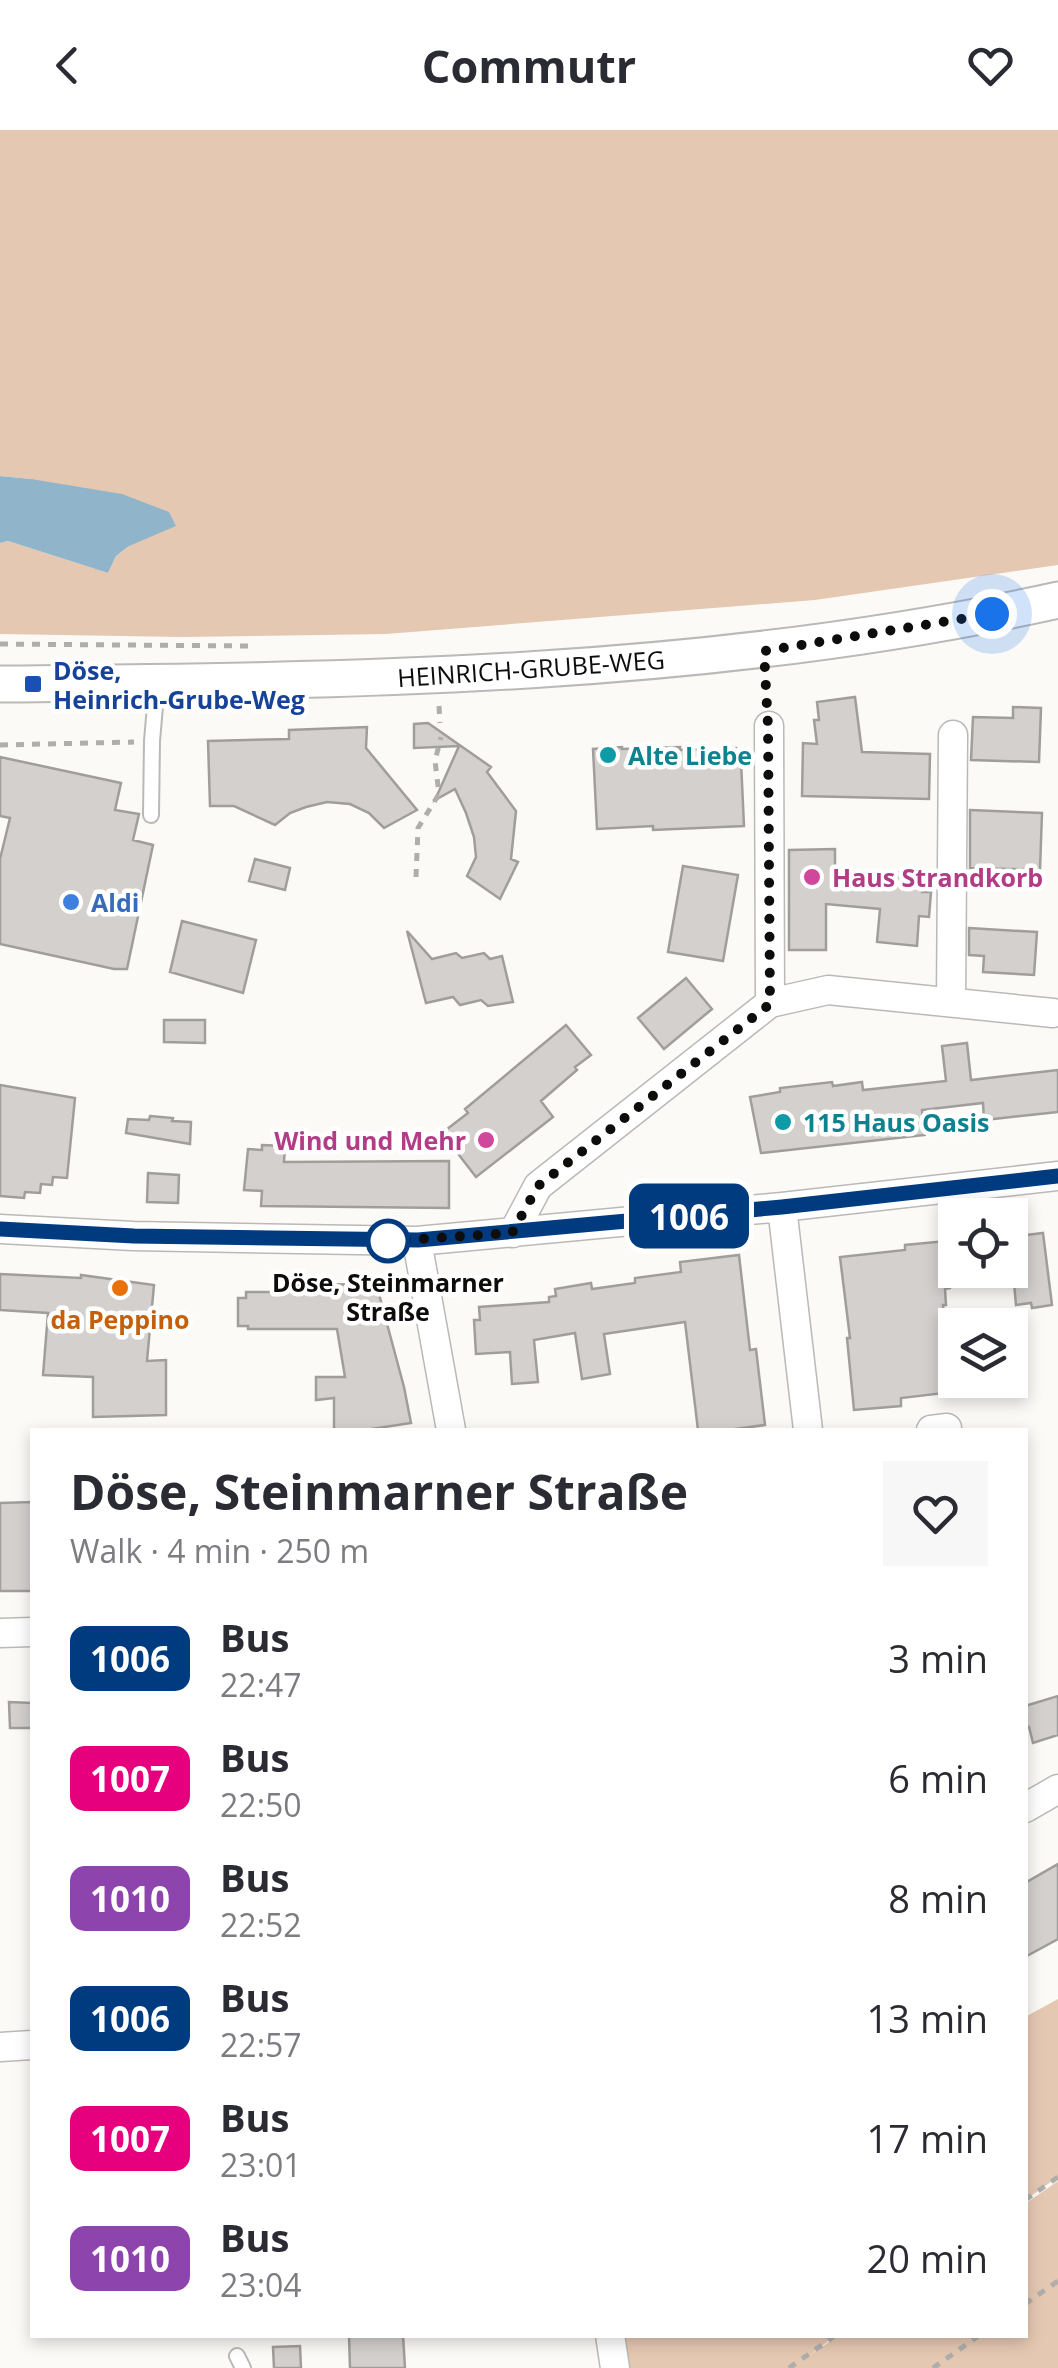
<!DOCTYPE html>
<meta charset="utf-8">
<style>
body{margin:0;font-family:"Open Sans",sans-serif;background:#f7f7f7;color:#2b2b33;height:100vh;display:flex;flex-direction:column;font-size:38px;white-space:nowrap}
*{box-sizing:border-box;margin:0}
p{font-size:32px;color:#7c7c81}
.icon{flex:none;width:55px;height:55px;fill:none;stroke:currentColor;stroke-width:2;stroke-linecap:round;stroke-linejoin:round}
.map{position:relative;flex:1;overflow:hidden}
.drawer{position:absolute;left:30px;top:1298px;width:998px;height:910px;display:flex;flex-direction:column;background:#fff;border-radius:0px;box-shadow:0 5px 15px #0003}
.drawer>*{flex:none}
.badge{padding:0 20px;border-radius:15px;font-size:35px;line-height:65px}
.controls{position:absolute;left:938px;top:1068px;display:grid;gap:20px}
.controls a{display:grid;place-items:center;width:90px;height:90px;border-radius:0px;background:#fff;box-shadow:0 5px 15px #0003;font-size:50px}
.you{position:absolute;width:50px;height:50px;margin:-25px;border:8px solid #fff;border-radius:50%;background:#1a73e8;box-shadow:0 0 0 15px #1a73e833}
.map>.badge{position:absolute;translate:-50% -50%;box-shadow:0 0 0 5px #fff}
.round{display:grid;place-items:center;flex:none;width:105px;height:105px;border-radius:0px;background:#f7f7f7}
.head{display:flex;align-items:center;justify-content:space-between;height:170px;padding:0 40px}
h1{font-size:48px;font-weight:700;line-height:75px}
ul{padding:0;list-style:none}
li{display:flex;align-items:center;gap:30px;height:120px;padding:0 40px}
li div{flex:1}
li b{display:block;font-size:38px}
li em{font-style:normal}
li .badge{min-width:110px;font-weight:700;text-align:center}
header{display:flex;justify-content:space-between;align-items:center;height:130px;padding:0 40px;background:#fff;font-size:45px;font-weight:700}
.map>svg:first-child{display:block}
.green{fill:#e5c8b2}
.water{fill:#90b4ca}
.building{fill:#d3d0ce;stroke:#a09e9c;stroke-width:2.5}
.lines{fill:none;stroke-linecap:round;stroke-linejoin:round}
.service-casing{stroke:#bbb9b7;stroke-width:18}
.minor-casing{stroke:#bbb9b7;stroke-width:31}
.tertiary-casing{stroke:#bbb9b7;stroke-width:39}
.path{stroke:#b0aeac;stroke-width:5;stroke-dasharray:8 8;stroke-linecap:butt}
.service{stroke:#fff;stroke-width:14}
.minor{stroke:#fff;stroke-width:28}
.tertiary{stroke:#fff;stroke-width:35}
.line-casing{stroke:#fff;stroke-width:22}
.line{stroke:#003b80;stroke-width:15}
.walk{stroke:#0e0d0c;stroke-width:10;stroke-dasharray:0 18}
.transit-dot{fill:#1a4fb4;stroke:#fff;stroke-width:4}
.culture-dot{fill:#0f9aa8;stroke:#fff;stroke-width:4}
.hotel-dot{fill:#d1479c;stroke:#fff;stroke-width:4}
.shop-dot{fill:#3f7fe0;stroke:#fff;stroke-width:4}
.stop-dot{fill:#fff;stroke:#003b80;stroke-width:5}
.food-dot{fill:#e8710a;stroke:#fff;stroke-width:4}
.labels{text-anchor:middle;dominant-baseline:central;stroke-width:9;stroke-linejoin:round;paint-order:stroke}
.street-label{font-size:25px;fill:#0e0d0c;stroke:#fff}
.transit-label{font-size:25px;font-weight:bold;fill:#164399;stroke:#fff;text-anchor:start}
.culture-label{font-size:25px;font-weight:bold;fill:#0d838f;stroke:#fff;text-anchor:start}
.hotel-label{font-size:25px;font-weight:bold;fill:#b23c85;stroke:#fff;text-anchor:start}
.shop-label{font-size:25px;font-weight:bold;fill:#366cbe;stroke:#fff;text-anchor:start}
.stop-label{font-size:25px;font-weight:bold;fill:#0e0d0c;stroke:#fff}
.food-label{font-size:25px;font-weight:bold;fill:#c56008;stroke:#fff}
</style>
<header><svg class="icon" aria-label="back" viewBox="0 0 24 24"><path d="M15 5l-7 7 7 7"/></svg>Commutr<svg class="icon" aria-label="heart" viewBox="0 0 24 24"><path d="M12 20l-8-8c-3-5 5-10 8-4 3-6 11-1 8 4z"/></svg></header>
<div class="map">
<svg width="1058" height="2238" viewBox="0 0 1058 2238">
<rect width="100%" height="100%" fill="#fcfaf7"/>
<path class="green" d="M 0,0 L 1058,0 L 1058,435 L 815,470 L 386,504 L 182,507 L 0,504 L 0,413 L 8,411 L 108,443 L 116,426 L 129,416 L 31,349 L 0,346 Z
M 1058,1869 L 1058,2047 L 1025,2070 L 1025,1887 Z
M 1058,2051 L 1058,2238 L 615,2238 L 610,2205 L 836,2205 L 809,2226 L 839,2205 L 1025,2205 L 1025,2074 Z"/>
<path class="water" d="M 0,346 L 31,349 L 122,364 L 169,382 L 176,396 L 129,416 L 116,426 L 108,443 L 8,411 L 0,413 Z"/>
<path class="building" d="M 855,567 L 862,622 L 930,624 L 929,669 L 802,666 L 803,613 L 817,614 L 814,590 L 819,590 L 817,572 Z
M 1013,577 L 1041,578 L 1039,632 L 971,630 L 973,587 L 1013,588 Z
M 428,593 L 491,637 L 487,642 L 516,681 L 511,729 L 518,732 L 500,769 L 467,746 L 476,727 L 474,707 L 466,683 L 455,659 L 435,670 L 459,616 L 414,618 L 414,594 Z
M 367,597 L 366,618 L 417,680 L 384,698 L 369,683 L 350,674 L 327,672 L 306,677 L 290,683 L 275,695 L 234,676 L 210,676 L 208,611 L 289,609 L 289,600 Z
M 622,617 L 622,619 L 680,617 L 680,620 L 736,618 L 737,631 L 741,631 L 744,696 L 653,700 L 653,696 L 597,699 L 593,619 Z
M 0,627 L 121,653 L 115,680 L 139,684 L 133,710 L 153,715 L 127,839 L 114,839 L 0,814 L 0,729 L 10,688 L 0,686 Z
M 970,680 L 1042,683 L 1040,740 L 970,738 Z
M 835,719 L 835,746 L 882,750 L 883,741 L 923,745 L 922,762 L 931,762 L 929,787 L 919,786 L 917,816 L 877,812 L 880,779 L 826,774 L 826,820 L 789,820 L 789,720 Z
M 255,729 L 290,738 L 285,760 L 249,751 Z
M 683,736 L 738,745 L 723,831 L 668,822 Z
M 182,791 L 256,810 L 243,863 L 170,842 Z
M 969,798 L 1037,802 L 1034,845 L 983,842 L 984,826 L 969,825 Z
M 407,801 L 432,829 L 456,823 L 462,828 L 484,823 L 490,829 L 502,826 L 513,872 L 488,876 L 481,870 L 460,875 L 453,867 L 426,873 Z
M 686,848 L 712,879 L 664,919 L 638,888 Z
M 164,890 L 205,890 L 205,913 L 164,912 Z
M 566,895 L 591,925 L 575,937 L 577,940 L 541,971 L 553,987 L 476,1047 L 442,1003 L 468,983 L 465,979 Z
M 967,913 L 971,950 L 1058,940 L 1058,982 L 984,990 L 983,973 L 922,980 L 925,1005 L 761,1023 L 750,967 L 780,962 L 780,958 L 832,952 L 833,956 L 862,952 L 863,960 L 946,951 L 942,916 Z
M 0,955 L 75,968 L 67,1048 L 53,1047 L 52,1055 L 41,1054 L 40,1063 L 25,1062 L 24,1068 L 0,1066 Z
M 150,986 L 173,988 L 172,991 L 191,992 L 190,1014 L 126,1003 L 128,989 L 149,990 Z
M 262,1015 L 285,1016 L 284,1032 L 449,1031 L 449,1078 L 261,1076 L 262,1061 L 244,1060 L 248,1019 L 262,1020 Z
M 148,1043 L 179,1045 L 178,1073 L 147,1072 Z
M 1043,1103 L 1052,1175 L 1032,1178 L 1031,1173 L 1016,1175 L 1014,1153 L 1010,1153 L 1010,1107 Z
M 946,1111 L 950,1158 L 945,1159 L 946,1175 L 943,1175 L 953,1262 L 901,1268 L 901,1276 L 854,1280 L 847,1208 L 850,1208 L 840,1127 L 905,1120 L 905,1115 Z
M 739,1125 L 750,1220 L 756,1219 L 765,1295 L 728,1300 L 698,1300 L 685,1192 L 604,1204 L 610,1244 L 582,1249 L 575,1203 L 534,1210 L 538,1252 L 512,1254 L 510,1222 L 476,1224 L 474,1190 L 480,1190 L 479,1177 L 549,1172 L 549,1167 L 556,1166 L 555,1159 L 591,1153 L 592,1159 L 635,1153 L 635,1148 L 681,1142 L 680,1132 Z
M 0,1144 L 81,1148 L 81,1145 L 154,1155 L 147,1231 L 166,1230 L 166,1285 L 93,1287 L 93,1247 L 43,1245 L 48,1183 L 0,1180 Z
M 368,1154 L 379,1164 L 404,1257 L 411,1293 L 365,1300 L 334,1300 L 334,1268 L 316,1270 L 316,1247 L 345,1247 L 337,1199 L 248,1199 L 248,1196 L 238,1196 L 238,1168 L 246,1168 L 246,1162 L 296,1162 L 296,1155 Z
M 32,1372 L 32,1461 L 0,1461 L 0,1373 Z
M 1058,1566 L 1058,1605 L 1033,1613 L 1029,1597 L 1025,1598 L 1025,1576 Z
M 9,1572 L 32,1573 L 32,1598 L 10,1598 Z
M 1058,1734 L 1058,1809 L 1025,1827 L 1025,1753 Z
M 349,2205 L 403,2205 L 405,2238 L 350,2238 Z
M 300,2216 L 301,2238 L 274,2238 L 273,2217 Z"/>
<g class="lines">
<defs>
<path id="service" d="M 151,685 L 152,611 L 157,553
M 237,2226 L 243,2238"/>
<path id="minor" d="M 769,596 L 770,873
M 951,872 L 953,605
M 782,1077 L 808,1300
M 0,1099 L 133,1106 L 417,1111 L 782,1077 L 1058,1046
M 513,1103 L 538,1056 L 770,873 L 828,860 L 1053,883
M 417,1111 L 451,1300
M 931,1300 L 947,1298
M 0,1503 L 32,1502
M 1025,1678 L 1058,1659
M 0,1917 L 32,1915
M 610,2205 L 615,2238"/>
<path id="tertiary" d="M 0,554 C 354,551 711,547 1058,470"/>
</defs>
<use href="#service" class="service-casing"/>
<use href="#minor" class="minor-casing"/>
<use href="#tertiary" class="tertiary-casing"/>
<path class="path" d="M 0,514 L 250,516
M 439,576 L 440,593
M 0,615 L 134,612
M 416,747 L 418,698 L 439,664 L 435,631 L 441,607
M 1025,2070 L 1058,2047
M 1025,2174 L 1058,2151
M 789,2238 L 836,2205
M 933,2238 L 980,2205"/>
<use href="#service" class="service"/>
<use href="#minor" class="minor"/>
<use href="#tertiary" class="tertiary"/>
</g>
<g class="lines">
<defs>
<path id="line" d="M 0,1099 L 134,1106 L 418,1110 L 782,1077 L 1058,1046"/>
</defs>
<use href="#line" class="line-casing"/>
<use href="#line" class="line"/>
<path class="walk" d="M 388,1111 L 512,1103 L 538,1056 L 770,874 L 768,596 L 764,521 L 992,484"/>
</g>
<rect class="transit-dot" x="23" y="544" width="20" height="20" rx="5"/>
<g class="culture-dot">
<circle cx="608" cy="625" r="10"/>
<circle cx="783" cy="992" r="10"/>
</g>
<g class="hotel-dot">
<circle cx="812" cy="747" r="10"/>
<circle cx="486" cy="1010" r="10"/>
</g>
<circle class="shop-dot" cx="71" cy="772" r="10"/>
<circle class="stop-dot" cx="388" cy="1111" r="20"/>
<circle class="food-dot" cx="120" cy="1158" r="10"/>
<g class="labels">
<g class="street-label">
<text transform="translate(531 538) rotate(-4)">HEINRICH-GRUBE-WEG</text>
</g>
<g class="transit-label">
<text x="53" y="540">Döse,<tspan x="53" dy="29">Heinrich-Grube-Weg</tspan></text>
</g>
<g class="culture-label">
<text x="628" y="625">Alte Liebe</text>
<text x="803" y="992">115 Haus Oasis</text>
</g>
<g class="hotel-label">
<text x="832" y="747">Haus Strandkorb</text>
<text x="466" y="1010" text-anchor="end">Wind und Mehr</text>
</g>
<g class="shop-label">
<text x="91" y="772">Aldi</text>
</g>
<g class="stop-label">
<text x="388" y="1152">Döse, Steinmarner<tspan x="388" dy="29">Straße</tspan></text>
</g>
<g class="food-label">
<text x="120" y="1189">da Peppino</text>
</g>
</g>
</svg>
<div class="controls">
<a><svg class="icon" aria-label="locate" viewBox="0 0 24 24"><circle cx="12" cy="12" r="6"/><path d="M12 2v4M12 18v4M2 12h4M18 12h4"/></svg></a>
<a><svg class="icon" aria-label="layers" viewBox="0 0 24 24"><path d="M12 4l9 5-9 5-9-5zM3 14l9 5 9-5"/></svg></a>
</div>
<div class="you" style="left:992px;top:484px"></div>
<b class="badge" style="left:689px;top:1086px;background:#003b80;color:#fff">1006</b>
<section class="drawer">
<div class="head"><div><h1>Döse, Steinmarner Straße</h1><p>Walk · 4 min · 250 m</p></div><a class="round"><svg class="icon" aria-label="heart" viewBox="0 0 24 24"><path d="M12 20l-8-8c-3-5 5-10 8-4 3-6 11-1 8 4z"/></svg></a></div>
<ul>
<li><span class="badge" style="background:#003b80;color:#fff">1006</span><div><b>Bus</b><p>22:47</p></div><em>3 min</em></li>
<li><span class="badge" style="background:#e6007e;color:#fff">1007</span><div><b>Bus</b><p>22:50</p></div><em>6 min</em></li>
<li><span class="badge" style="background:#8e44ad;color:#fff">1010</span><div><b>Bus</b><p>22:52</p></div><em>8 min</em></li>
<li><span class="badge" style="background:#003b80;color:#fff">1006</span><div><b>Bus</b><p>22:57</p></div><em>13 min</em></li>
<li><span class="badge" style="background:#e6007e;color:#fff">1007</span><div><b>Bus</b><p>23:01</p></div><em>17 min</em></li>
<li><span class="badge" style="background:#8e44ad;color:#fff">1010</span><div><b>Bus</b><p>23:04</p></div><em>20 min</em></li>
</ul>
</section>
</div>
